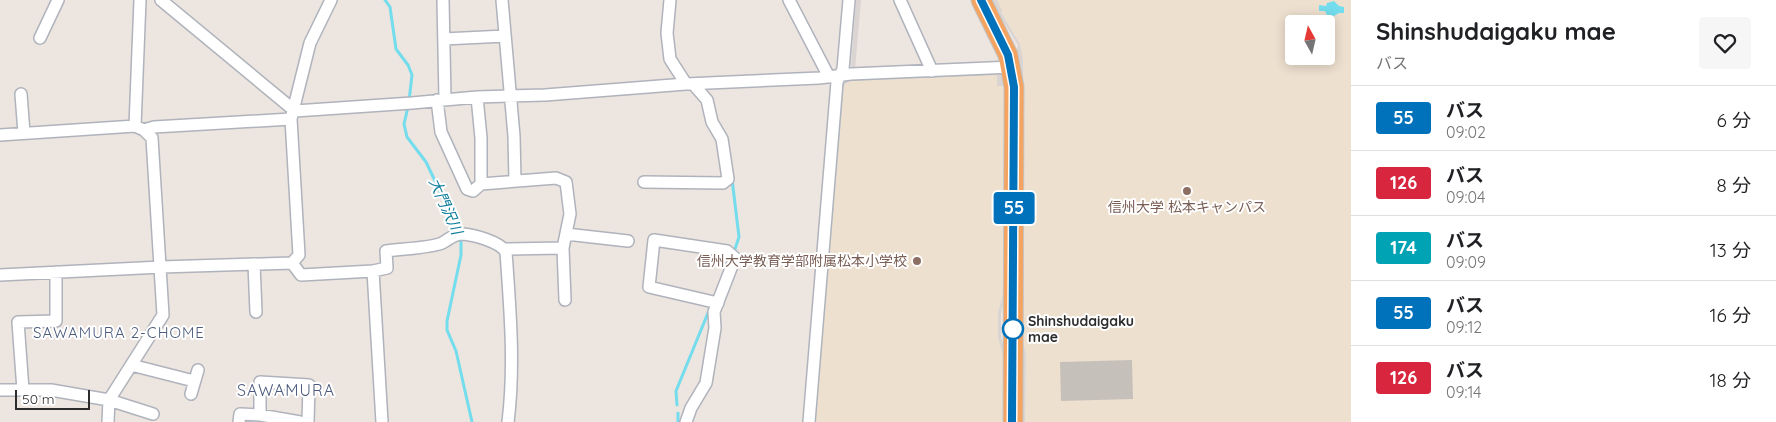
<!DOCTYPE html>
<html lang="ja">
<meta charset="utf-8">
<style>
body{margin:0;font-family:Quicksand,"Noto Sans JP",sans-serif;background:#f6f6f6;color:#202124;height:100vh;display:flex;flex-direction:column;font-size:19px;white-space:nowrap}
*{box-sizing:border-box;margin:0}
p{font-size:16px;color:#757577}
.icon{flex:none;width:28px;height:28px;fill:none;stroke:currentColor;stroke-width:2;stroke-linecap:round;stroke-linejoin:round}
.map{position:relative;flex:1;overflow:hidden}
.sheet{display:flex;flex-direction:column;background:#fff;width:425px}
.sheet>*{flex:none}
.badge{padding:0 10px;border-radius:4px;font-size:18px;line-height:32px}
.needle{width:32px;rotate:352deg}
.buttons{position:absolute;left:1285px;top:15px;display:grid;gap:10px}
.buttons a{display:grid;place-items:center;width:50px;height:50px;border-radius:5px;background:#fff;box-shadow:0 2px 12px #0003;font-size:25px}
.scale{position:absolute;left:15px;bottom:12px;width:75px;box-sizing:border-box;padding-left:5px;border:2px solid #2c2c2c;border-top:0;font-size:14px;line-height:18px;white-space:nowrap;color:#2c2c2c;-webkit-text-stroke:4px #fff;paint-order:stroke}
.map>.badge{position:absolute;translate:-50% -50%;box-shadow:0 0 0 2px #fff}
.round{display:grid;place-items:center;flex:none;width:52px;height:52px;border-radius:5px;background:#f6f6f6}
.overview{display:flex;align-items:center;justify-content:space-between;height:85px;padding:0 25px}
h1{font-size:24px;font-weight:800;line-height:38px}
ul{padding:0;list-style:none}
li{display:flex;align-items:center;gap:15px;height:65px;padding:0 25px;border-top:1px solid #e0e0e0}
li div{flex:1}
li b{display:block;font-size:19px}
li em{font-style:normal}
li .badge{min-width:55px;font-weight:700;text-align:center}
main{display:flex;flex:1;min-height:0}
.map>svg:first-child{display:block}
.education{fill:#eee0cf;fill-rule:evenodd}
.plaza{fill:#dad5d2}
.water{fill:#74dded}
.lines{fill:none;stroke-linecap:round;stroke-linejoin:round}
.stream{stroke:#74dded;stroke-width:3}
.building{fill:#c6c0ba}
.minor-casing{stroke:#afb3bc;stroke-width:14}
.trunk-casing{stroke:#c4c4c4;stroke-width:21}
.minor{stroke:#fff;stroke-width:11}
.trunk{stroke:#f4a460;stroke-width:19}
.line-casing{stroke:#fff;stroke-width:11}
.line{stroke:#0072bc;stroke-width:8}
.education-dot{fill:#8d6e63;stroke:#fff;stroke-width:2}
.stop-dot{fill:#fff;stroke:#0072bc;stroke-width:2.5}
.labels{text-anchor:middle;dominant-baseline:central;stroke-width:4;stroke-linejoin:round;paint-order:stroke}
.education-label{font-size:14px;fill:#785e54;stroke:#fff}
.stop-label{font-size:14px;font-weight:bold;fill:#2c2c2c;stroke:#fff;text-anchor:start}
.water-label{font-size:15px;font-style:italic;fill:#107f9c;stroke:#fff}
.neighbourhood-label{font-size:15px;letter-spacing:1px;fill:#4d5c7d;stroke:#fff}
.quarter-label{font-size:16px;letter-spacing:1px;fill:#4d5c7d;stroke:#fff}
</style>
<main>
<div class="map">
<svg width="1351" height="422" viewBox="0 0 1351 422">
<rect width="100%" height="100%" fill="#ede5df"/>
<path class="education" d="M 995,0 L 1351,0 L 1351,422 L 1025,422 L 1026,353 L 1021,336 L 1024,124 L 1023,59 L 1020,44 ZM 1294,24 L 1326,24 L 1326,56 L 1294,56 Z
M 997,75 L 1004,86 L 1006,100 L 1005,287 L 998,313 L 998,337 L 1004,360 L 1003,422 L 815,422 L 844,85 L 850,81 Z"/>
<path class="plaza" d="M 856,0 L 861,0 L 855,69 L 853,69 L 851,65 Z
M 990,0 L 997,0 L 1002,11 L 1001,12 L 1020,44 L 1023,59 L 1024,124 L 1022,261 L 1016,55 L 1018,45 Z
M 1003,72 L 1006,88 L 1007,293 L 1001,313 L 1001,337 L 1006,352 L 1005,422 L 1004,360 L 998,337 L 998,312 L 1005,287 L 1006,100 L 1004,86 L 997,86 L 997,75 L 850,81 L 844,85 L 815,422 L 813,422 L 842,83 L 851,77 Z
M 1021,336 L 1026,353 L 1025,422 L 1020,422 Z"/>
<path class="water" d="M 1334,1 L 1339,6 L 1344,7 L 1344,13 L 1339,13 L 1332,17 L 1327,15 L 1325,11 L 1319,11 L 1319,5 L 1326,6 L 1327,3 Z"/>
<g class="lines">
<path class="stream" d="M 385,0 L 390,7 L 396,49 L 408,65 L 412,75 L 409,101
M 408,107 L 404,124 L 407,137 L 426,162 L 459,231
M 732,179 L 739,237 L 734,252
M 461,237 L 461,255 L 447,321 L 447,330 L 456,351 L 472,422
M 677,405 L 676,391 L 710,308
M 678,413 L 678,422"/>
</g>
<path class="building" d="M 1132,360 L 1133,399 L 1061,401 L 1060,362 Z"/>
<g class="lines">
<defs>
<path id="minor" d="M 161,0 L 295,111 L 412,103 L 477,97 L 545,95 L 686,84 L 819,78 L 851,74 L 1012,67
M 443,0 L 445,99
M 502,0 L 514,136 L 515,181
M 670,0 L 667,33 L 670,59 L 686,84
M 789,0 L 829,77
M 900,0 L 932,71
M 40,38 L 58,0
M 444,39 L 505,36
M 21,94 L 24,133
M 477,97 L 481,138 L 481,184
M 437,100 L 441,132 L 467,189 L 473,191 L 481,184 L 556,178 L 566,182 L 570,214 L 563,248 L 565,300
M 135,126 L 140,0
M 144,130 L 154,127 L 291,119
M 0,135 L 135,126 L 144,130 L 152,138 L 163,315 L 109,400 L 108,422
M 644,182 L 723,183 L 728,179 L 722,139 L 712,122 L 707,100 L 693,84
M 566,234 L 628,241
M 504,249 L 563,248
M 292,263 L 301,275 L 373,271 L 387,268 L 386,251 C 399,249 431,248 442,243 C 450,239 453,234 463,234 C 475,235 500,242 506,252 C 510,309 515,365 508,422
M 292,263 L 299,255 L 291,119 L 310,43 L 331,0
M 254,264 L 256,312
M 373,271 L 382,422
M 0,275 L 161,267 L 292,263
M 131,365 L 194,381
M 0,390 L 51,390 L 109,400 L 153,414
M 23,390 L 18,322 L 56,321 L 56,272
M 191,394 L 198,370
M 260,415 L 260,382 L 309,385 L 308,422
M 239,422 L 240,414 L 260,415 L 300,422
M 686,422 L 691,408 L 706,383 L 715,328 L 714,312 L 735,258 L 727,251 L 654,240 L 649,287 L 718,303
M 809,422 L 837,82 L 843,69 L 849,0"/>
<path id="trunk" d="M 981,0 L 1008,55 L 1014,87 L 1013,422"/>
</defs>
<use href="#minor" class="minor-casing"/>
<use href="#trunk" class="trunk-casing"/>
<use href="#minor" class="minor"/>
<use href="#trunk" class="trunk"/>
</g>
<g class="lines">
<defs>
<path id="line" d="M 981,0 L 1008,55 L 1014,87 L 1012,422"/>
</defs>
<use href="#line" class="line-casing"/>
<use href="#line" class="line"/>
</g>
<g class="education-dot">
<circle cx="1187" cy="191" r="5"/>
<circle cx="917" cy="261" r="5"/>
</g>
<circle class="stop-dot" cx="1013" cy="329" r="10"/>
<g class="labels">
<g class="education-label">
<text x="1187" y="207">信州大学 松本キャンパス</text>
<text x="907" y="261" text-anchor="end">信州大学教育学部附属松本小学校</text>
</g>
<g class="stop-label">
<text x="1028" y="321">Shinshudaigaku<tspan x="1028" dy="16">mae</tspan></text>
</g>
<g class="water-label">
<text transform="translate(446 206) rotate(66)">大門沢川</text>
</g>
<g class="neighbourhood-label">
<text x="119" y="332">SAWAMURA 2-CHOME</text>
</g>
<g class="quarter-label">
<text x="286" y="390">SAWAMURA</text>
</g>
</g>
</svg>
<div class="buttons">
<a><svg class="needle" viewBox="-14 -14 28 28"><path d="M0-13l5 13h-10z" fill="#e53935"/><path d="M0 13l5-13h-10z" fill="#757577"/></svg></a>
</div>
<div class="scale">50 m</div>
<b class="badge" style="left:1014px;top:208px;background:#0072bc;color:#fff">55</b>
</div>
<section class="sheet">
<div class="overview"><div><h1>Shinshudaigaku mae</h1><p>バス</p></div><a class="round"><svg class="icon" aria-label="heart" viewBox="0 0 24 24"><path d="M12 20l-8-8c-3-5 5-10 8-4 3-6 11-1 8 4z"/></svg></a></div>
<ul>
<li><span class="badge" style="background:#0072bc;color:#fff">55</span><div><b>バス</b><p>09:02</p></div><em>6 分</em></li>
<li><span class="badge" style="background:#d7263d;color:#fff">126</span><div><b>バス</b><p>09:04</p></div><em>8 分</em></li>
<li><span class="badge" style="background:#00a3b4;color:#fff">174</span><div><b>バス</b><p>09:09</p></div><em>13 分</em></li>
<li><span class="badge" style="background:#0072bc;color:#fff">55</span><div><b>バス</b><p>09:12</p></div><em>16 分</em></li>
<li><span class="badge" style="background:#d7263d;color:#fff">126</span><div><b>バス</b><p>09:14</p></div><em>18 分</em></li>
</ul>
</section>
</main>
